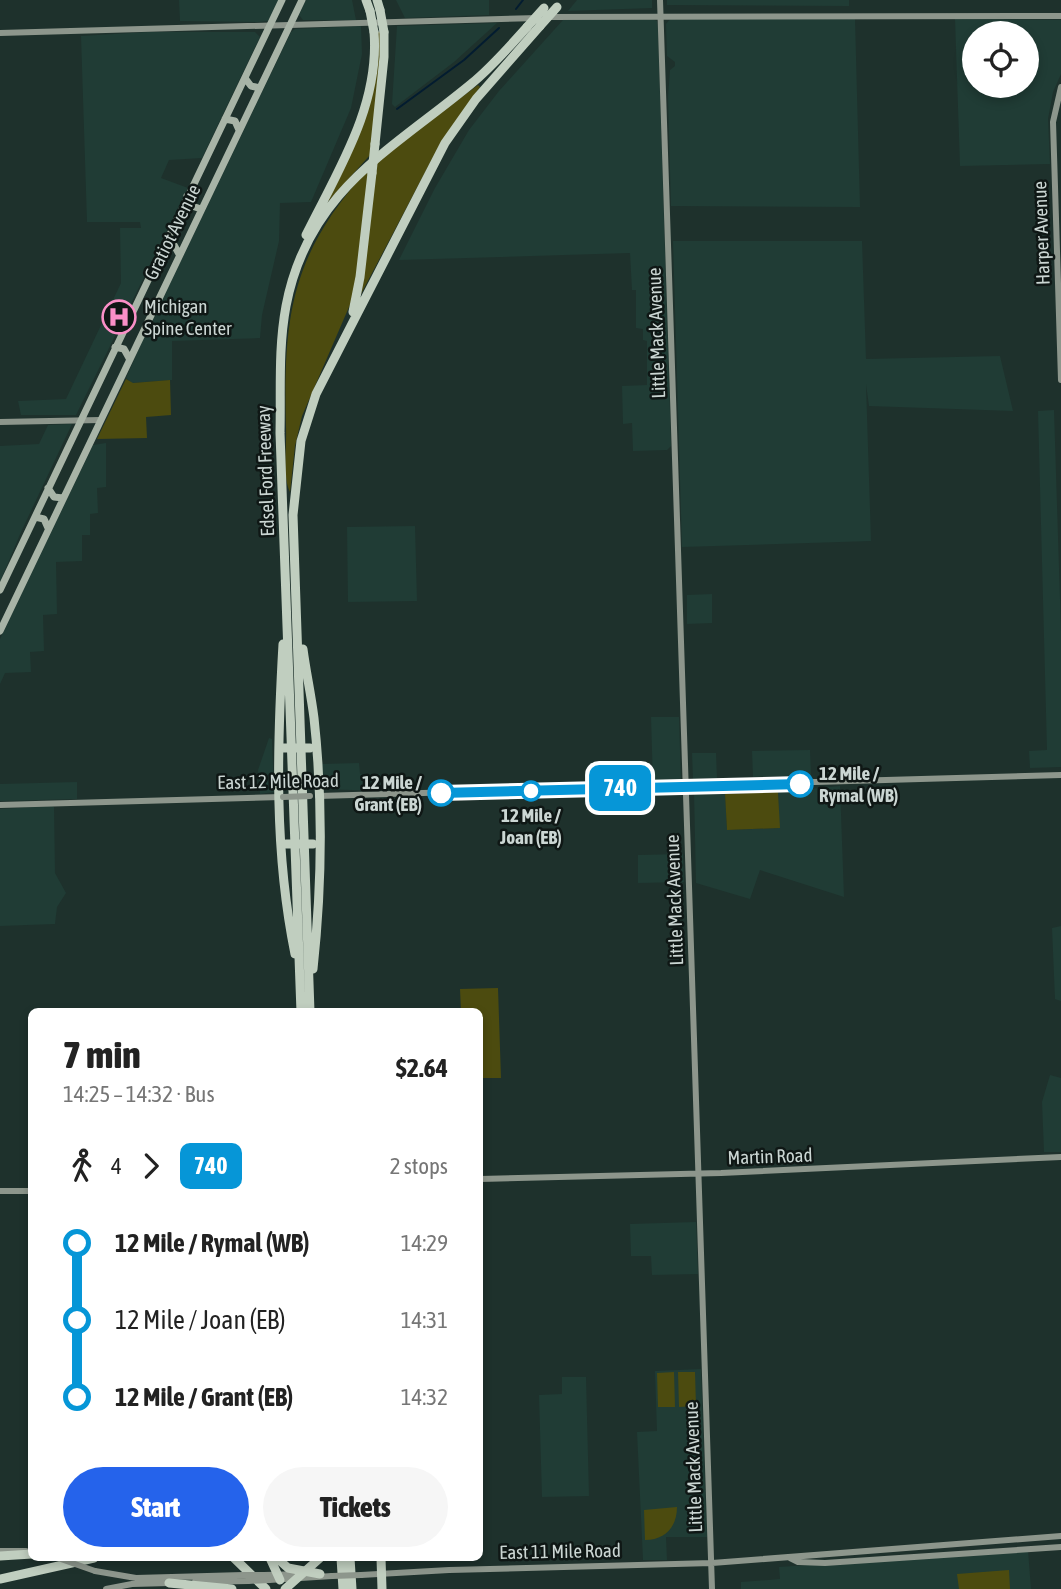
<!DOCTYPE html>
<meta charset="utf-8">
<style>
body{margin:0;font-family:"Asap Condensed",sans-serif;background:#f6f6f6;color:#222;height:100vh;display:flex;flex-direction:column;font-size:26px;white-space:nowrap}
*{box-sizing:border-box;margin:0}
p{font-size:23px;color:#767676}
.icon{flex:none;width:38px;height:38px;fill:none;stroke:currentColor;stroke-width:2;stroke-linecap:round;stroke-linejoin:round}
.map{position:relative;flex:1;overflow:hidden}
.panel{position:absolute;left:28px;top:1008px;width:455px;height:553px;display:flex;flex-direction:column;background:#fff;border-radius:10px;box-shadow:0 4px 10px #0003}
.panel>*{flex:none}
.badge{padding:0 14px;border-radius:10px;font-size:24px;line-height:46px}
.tools{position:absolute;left:962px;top:21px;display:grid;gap:14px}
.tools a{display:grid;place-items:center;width:77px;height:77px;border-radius:50%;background:#fff;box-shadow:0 4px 10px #0003;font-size:35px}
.map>.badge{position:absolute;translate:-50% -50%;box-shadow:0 0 0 4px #fff}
.legs{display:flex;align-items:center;gap:10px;height:77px;padding:0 35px;font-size:23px}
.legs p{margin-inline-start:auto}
.summary{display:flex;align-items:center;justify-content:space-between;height:119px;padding:0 35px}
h1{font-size:38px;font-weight:800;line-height:52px}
.primary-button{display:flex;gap:14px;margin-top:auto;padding:14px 35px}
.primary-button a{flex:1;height:80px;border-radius:42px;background:#2563eb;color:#fff;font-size:28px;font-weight:800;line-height:80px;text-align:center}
.primary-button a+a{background:#f6f6f6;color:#222}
ul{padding:0 35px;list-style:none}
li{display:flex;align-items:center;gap:24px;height:77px;font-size:26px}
li i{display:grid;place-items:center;width:10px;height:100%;margin:0 9px;background:currentColor}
li i::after{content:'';width:18px;height:18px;margin:-9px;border:5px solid;border-radius:50%;background:#fff}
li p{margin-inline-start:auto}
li:first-child i{background:linear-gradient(#0000 50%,currentColor 0)}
li:last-child i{background:linear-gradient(currentColor 50%,#0000 0)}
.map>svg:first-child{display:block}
.built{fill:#203c35;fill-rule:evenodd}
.green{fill:#4c4b0f}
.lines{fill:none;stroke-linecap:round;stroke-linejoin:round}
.stream{stroke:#031c30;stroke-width:2}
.secondary{stroke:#8d968c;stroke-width:6}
.primary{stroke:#a8b4a7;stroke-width:7}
.highway{stroke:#c0cebf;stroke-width:9}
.secondary-bridge{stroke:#8d968c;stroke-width:6}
.highway-bridge{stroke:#c0cebf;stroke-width:9}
.line-1-casing{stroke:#fff;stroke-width:16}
.line-1{stroke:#0696d7;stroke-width:10}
.stop-1-dot{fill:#fff;stroke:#0696d7;stroke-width:3.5}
.labels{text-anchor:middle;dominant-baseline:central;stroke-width:5;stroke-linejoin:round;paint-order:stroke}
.street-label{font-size:19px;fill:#cbd6d3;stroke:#0f1715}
.poi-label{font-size:19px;fill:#cbd6d3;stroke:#0f1715;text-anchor:start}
.stop-label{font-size:19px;font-weight:bold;fill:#cbd6d3;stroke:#0f1715;text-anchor:start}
</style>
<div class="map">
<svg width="1061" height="1589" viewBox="0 0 1061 1589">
<rect width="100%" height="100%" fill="#1e312c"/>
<path class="built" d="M 179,0 L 279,0 L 268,21 L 258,22 L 180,21 Z
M 306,0 L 352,0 L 356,20 L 303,20 L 299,15 Z
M 396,0 L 489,0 L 489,15 L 405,18 Z
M 577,0 L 652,0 L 652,8 L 568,11 Z
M 667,0 L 849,0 L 849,6 L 667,5 Z
M 671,18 L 855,19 L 860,207 L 671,206 L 668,97 L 670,70 L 675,66 L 675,62 L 667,56 L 666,24 Z
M 652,19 L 657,21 L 658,31 L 671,446 L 667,450 L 633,451 L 632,423 L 623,424 L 622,386 L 647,385 L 647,341 L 643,340 L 643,329 L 636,328 L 636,290 L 632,290 L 630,253 L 399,260 L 435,188 L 469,130 L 499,91 L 563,20 Z
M 955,19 L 1061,20 L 1061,74 L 1053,92 L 1048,119 L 1050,164 L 960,166 ZM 975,33 L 1027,33 L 1027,86 L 975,86 Z
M 497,23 L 454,62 L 395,107 L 392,104 L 397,26 Z
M 361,26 L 362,54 L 351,108 L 311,202 L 280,203 L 279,241 L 262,315 L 260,338 L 172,341 L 172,380 L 132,383 L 126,378 L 142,342 L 291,32 L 295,29 Z
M 148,32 L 255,32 L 260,37 L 202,158 L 169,160 L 161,178 L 188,188 L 76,415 L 21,415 L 18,401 L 66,399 L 121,283 L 120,228 L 141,228 L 140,222 L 87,222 L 81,36 Z
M 673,241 L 862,241 L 866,359 L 1000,356 L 1013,411 L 869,406 L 866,384 L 871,541 L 682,547 Z
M 1054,410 L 1061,631 L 1061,767 L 1030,768 L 1029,751 L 1047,750 L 1038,411 Z
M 72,424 L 21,532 L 0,582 L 0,446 L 39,444 L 48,425 Z
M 106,443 L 106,487 L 97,488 L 98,513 L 90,514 L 90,535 L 82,535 L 82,561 L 56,562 L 57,614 L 43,615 L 44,651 L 30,652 L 31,672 L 5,673 L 0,684 L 0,639 L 93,445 Z
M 415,526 L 417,601 L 348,602 L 347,527 Z
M 712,594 L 712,623 L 687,624 L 687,595 Z
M 651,717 L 679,717 L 681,783 L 653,784 Z
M 269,738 L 272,739 L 274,792 L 260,794 L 258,770 Z
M 810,750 L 811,775 L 753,777 L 752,751 Z
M 692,753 L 716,753 L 717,778 L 693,779 Z
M 359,763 L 360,774 L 380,774 L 380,791 L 323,789 L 322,764 Z
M 77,782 L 77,799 L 0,801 L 0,784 Z
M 840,786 L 844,897 L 760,870 L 750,899 L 696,883 L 694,792 L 725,790 L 727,830 L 779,828 L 778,792 Z
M 52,806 L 54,807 L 55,873 L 66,893 L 57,907 L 55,924 L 0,926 L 0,809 Z
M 683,854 L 684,882 L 638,883 L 638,855 Z
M 1061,926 L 1061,1001 L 1055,999 L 1052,928 Z
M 1050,1075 L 1061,1078 L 1061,1152 L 1044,1152 L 1042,1102 Z
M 696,1222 L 698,1274 L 652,1275 L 651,1256 L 631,1256 L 630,1224 Z
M 701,1369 L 707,1537 L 666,1537 L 667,1560 L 643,1560 L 637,1432 L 657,1431 L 655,1371 Z
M 562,1377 L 586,1377 L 589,1496 L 542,1497 L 539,1395 L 562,1394 Z
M 1028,1550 L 1031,1589 L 741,1589 L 741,1582 L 780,1579 L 779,1567 Z"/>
<path class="green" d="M 377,32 L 380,32 L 381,64 L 370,155 L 325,205 L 358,137 Z
M 478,85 L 480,87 L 441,142 L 361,294 L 377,160 Z
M 369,168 L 359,272 L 352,300 L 302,416 L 295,446 L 290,492 C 282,476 287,446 286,428 C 283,315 291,254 369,168 Z
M 126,379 L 133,383 L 170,380 L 171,415 L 146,417 L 147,438 L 97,439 Z
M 778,792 L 780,828 L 727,830 L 725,794 Z
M 498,988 L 501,1078 L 480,1078 L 480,1012 L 461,1011 L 460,989 Z
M 674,1372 L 675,1407 L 658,1407 L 657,1373 Z
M 678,1372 L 695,1372 L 696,1406 L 679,1407 Z
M 677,1507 C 677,1527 665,1540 645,1540 L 644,1510 Z
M 1009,1570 L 1010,1589 L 959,1589 L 957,1574 Z"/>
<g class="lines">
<path class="stream" d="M 516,9 L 523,0
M 397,109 L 464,60 L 499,28"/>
<path class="secondary" d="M 660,0 L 712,1589
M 548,17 L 1061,16
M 0,33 L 538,18
M 1061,87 L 1053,122 L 1061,380
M 0,422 L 100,420
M 318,796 L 1061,775
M 0,805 L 281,797
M 480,1179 L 721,1173 L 1061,1157
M 0,1191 L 32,1191
M 0,1551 L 26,1551
M 790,1558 L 798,1562 L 825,1563 L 1061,1547
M 95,1571 L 136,1578 L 243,1575
M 264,1575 L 302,1574
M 361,1575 L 449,1570 L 712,1563 L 1061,1536
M 269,1580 L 332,1576
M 195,1582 L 248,1581
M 106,1589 L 132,1584 L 170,1583"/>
<path class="primary" d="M 245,78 L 251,86 L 260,88
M 225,119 L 235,121 L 239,130
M 187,196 L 192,206 L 201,209
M 165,243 L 174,245 L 179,254
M 115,347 L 124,349 L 129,358
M 48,488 L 54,497 L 63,498
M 35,517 L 44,519 L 48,528
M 0,590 L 282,0
M 0,631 L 302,0"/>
<path class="highway" d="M 366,0 L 370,11
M 377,0 L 380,10
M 375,144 L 384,57 L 384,32
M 306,235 C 337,172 380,106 374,32
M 353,312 L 360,277 L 372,173
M 283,644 C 277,748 274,852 295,954
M 303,649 C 306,672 311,694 314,718 C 323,801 322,886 313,969
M 301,1012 L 280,433 C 281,390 278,349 286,306 C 308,191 390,151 471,84 C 492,67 509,47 527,27
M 310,1012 L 293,515 L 301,441 L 316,394 L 445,143 L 476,99 L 540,26
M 0,1556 L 32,1554
M 234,1558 L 266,1589
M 270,1558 L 280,1580
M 277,1558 L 288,1568 L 320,1574
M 341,1558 L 343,1589
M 350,1558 L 352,1589
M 381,1558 L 382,1589
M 0,1579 L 94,1558
M 169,1583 L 232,1589"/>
<path class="secondary-bridge" d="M 283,797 L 310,796
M 58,1558 L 95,1571
M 243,1575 L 264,1575
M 332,1576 L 361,1575
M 248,1581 L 269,1580"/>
<path class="highway-bridge" d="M 380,10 L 384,32
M 370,11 L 374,32
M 540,26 L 557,7
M 527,27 L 544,8
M 372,173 L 375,144
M 283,748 L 310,748
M 286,844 L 313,844
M 285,1589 L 320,1558"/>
</g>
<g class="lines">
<defs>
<path id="line-1" d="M 441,793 L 800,784"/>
</defs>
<use href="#line-1" class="line-1-casing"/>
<use href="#line-1" class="line-1"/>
</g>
<defs>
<symbol id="hospital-ring" viewBox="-11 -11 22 22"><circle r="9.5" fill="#0f1715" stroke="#fa8fc7" stroke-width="1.5"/><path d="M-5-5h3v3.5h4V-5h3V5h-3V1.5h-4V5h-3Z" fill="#fa8fc7"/></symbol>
</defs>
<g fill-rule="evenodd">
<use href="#hospital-ring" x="100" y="298" width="38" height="38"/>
</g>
<g class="stop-1-dot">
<circle cx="800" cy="784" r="12"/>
<circle cx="531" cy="791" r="9"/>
<circle cx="441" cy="793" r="12"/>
</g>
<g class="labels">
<g class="street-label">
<text transform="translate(172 232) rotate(-64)">Gratiot Avenue</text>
<text transform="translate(1041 233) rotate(-92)">Harper Avenue</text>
<text transform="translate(656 333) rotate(-92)">Little Mack Avenue</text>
<text transform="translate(265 471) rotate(-92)">Edsel Ford Freeway</text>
<text transform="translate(278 781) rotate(-1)">East 12 Mile Road</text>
<text transform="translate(674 900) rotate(-92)">Little Mack Avenue</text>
<text transform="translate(770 1156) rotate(-2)">Martin Road</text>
<text transform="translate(693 1467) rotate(-92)">Little Mack Avenue</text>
<text transform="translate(560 1551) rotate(-1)">East 11 Mile Road</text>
</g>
<g class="poi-label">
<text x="144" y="306">Michigan<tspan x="144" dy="22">Spine Center</tspan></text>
</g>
<g class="stop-label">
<text x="819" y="773">12 Mile /<tspan x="819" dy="22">Rymal (WB)</tspan></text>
<text x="422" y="782" text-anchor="end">12 Mile /<tspan x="422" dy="22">Grant (EB)</tspan></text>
<text x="531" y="815" text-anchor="middle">12 Mile /<tspan x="531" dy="22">Joan (EB)</tspan></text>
</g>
</g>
</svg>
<div class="tools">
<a><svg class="icon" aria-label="locate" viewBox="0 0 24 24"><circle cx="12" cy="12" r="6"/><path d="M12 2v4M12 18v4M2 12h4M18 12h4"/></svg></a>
</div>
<b class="badge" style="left:620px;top:788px;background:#0696d7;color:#fff">740</b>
<section class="panel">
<div class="summary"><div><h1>7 min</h1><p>14:25 – 14:32 · Bus</p></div><b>$2.64</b></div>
<div class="legs"><svg class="icon" aria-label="walk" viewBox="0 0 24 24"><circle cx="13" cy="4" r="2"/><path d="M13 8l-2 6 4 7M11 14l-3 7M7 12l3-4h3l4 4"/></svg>4<svg class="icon" aria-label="forward" viewBox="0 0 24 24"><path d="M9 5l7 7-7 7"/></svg><b class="badge" style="background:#0696d7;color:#fff">740</b><p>2 stops</p></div>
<ul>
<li><i style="color:#0696d7"></i><b>12 Mile / Rymal (WB)</b><p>14:29</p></li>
<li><i style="color:#0696d7"></i><span>12 Mile / Joan (EB)</span><p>14:31</p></li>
<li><i style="color:#0696d7"></i><b>12 Mile / Grant (EB)</b><p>14:32</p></li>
</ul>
<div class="primary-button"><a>Start</a><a>Tickets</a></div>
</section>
</div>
